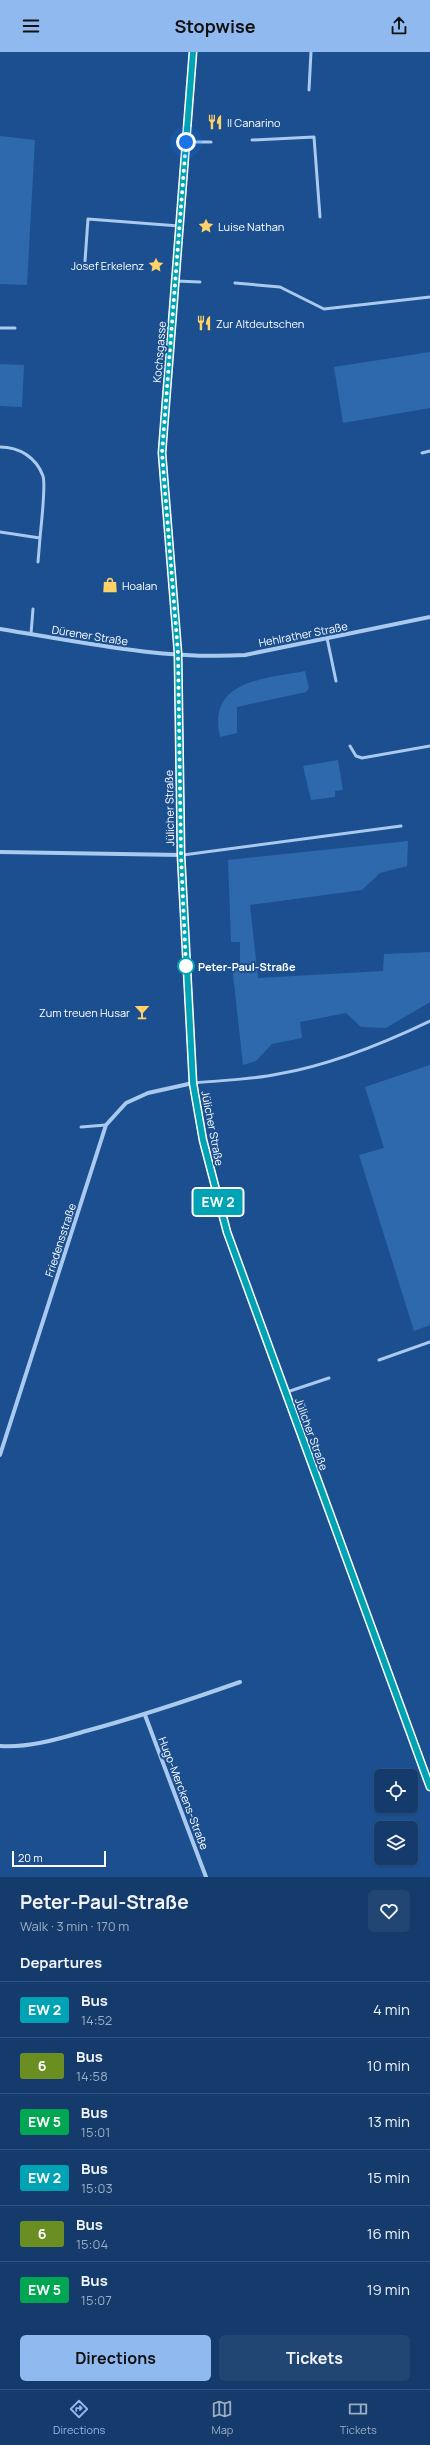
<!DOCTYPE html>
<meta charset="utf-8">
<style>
body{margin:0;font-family:Manrope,sans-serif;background:#214673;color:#f1f3f6;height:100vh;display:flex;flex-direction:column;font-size:15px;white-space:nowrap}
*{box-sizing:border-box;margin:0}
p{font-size:13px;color:#9dadc1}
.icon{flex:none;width:22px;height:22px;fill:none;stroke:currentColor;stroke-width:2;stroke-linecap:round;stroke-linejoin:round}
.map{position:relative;height:1825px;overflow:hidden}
.details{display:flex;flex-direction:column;background:#143b6b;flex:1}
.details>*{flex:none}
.badge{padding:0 8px;border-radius:3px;font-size:14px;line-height:26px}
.buttons{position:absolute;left:374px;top:1717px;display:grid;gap:8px}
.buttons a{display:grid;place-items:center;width:44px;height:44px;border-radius:6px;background:#143b6b;box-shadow:0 1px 3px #0004,0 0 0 1px #33557e;font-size:20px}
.scale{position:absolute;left:12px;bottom:10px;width:94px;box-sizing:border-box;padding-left:4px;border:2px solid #fff;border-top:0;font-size:11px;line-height:14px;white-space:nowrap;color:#fff;-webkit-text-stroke:3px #1b4f8f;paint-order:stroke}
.you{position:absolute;width:20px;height:20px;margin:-10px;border:3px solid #fff;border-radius:50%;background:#1a73e8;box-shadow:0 0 0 6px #1a73e833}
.map>.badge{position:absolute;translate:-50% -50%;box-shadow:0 0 0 2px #fff}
h2{padding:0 20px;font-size:15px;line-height:36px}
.round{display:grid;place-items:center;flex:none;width:42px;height:42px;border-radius:6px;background:#214673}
.head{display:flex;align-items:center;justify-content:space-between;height:68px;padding:0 20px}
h1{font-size:19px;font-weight:700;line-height:30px}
.action{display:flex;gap:8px;margin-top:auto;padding:8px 20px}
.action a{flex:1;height:46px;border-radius:6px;background:#90b9f0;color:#111;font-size:16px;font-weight:700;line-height:46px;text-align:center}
.action a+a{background:#214673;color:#f1f3f6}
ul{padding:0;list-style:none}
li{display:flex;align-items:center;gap:12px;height:56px;padding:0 20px;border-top:1px solid #33557e}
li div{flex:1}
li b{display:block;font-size:15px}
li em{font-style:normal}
li .badge{min-width:44px;font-weight:700;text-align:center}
header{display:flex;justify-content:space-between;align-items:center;height:52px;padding:0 20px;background:#90b9f0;color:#111;font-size:18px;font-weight:700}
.tab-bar{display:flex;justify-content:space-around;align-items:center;height:56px;border-top:1px solid #33557e;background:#143b6b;font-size:11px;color:#9dadc1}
.tab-bar a{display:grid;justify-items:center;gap:2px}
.tab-bar .selected{color:#90b9f0}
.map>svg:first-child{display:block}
.green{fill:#2e69ad}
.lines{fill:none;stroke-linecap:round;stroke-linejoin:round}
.lane{stroke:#a9c9ee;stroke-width:3}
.street{stroke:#a9c9ee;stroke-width:4}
.secondary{stroke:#d6e6fa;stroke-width:8}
.line-casing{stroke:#fff;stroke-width:9}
.line{stroke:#00a3b4;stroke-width:6}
.walk{stroke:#fff;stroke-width:4;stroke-dasharray:0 7.2}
.stop-dot{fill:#fff;stroke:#00a3b4;stroke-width:2}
.labels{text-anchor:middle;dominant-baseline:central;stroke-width:4;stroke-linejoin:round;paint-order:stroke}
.poi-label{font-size:11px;fill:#fff;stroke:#1b4f8f;text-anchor:start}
.street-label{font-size:11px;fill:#fff;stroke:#1b4f8f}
.stop-label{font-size:11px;font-weight:bold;fill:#fff;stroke:#1b4f8f;text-anchor:start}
</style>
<header><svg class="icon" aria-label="menu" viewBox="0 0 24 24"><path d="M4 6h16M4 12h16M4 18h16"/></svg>Stopwise<svg class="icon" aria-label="share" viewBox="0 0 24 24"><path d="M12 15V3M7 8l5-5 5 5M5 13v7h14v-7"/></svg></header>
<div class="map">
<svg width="430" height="1825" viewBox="0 0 430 1825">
<rect width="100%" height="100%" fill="#1b4f8f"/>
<path class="green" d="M 0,84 L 35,88 L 27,233 L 0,232 Z
M 430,300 L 430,356 L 343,371 L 334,315 Z
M 0,312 L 24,313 L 22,355 L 0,354 Z
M 305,619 L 309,636 L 306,640 L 237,655 L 237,681 L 220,685 C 207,628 264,627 305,619 Z
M 338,708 L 343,738 L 335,739 L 335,745 L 311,748 L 303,714 Z
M 408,789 L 407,814 L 380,821 L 362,838 L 250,853 L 258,926 L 383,919 L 384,902 L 430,900 L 430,950 L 386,976 L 361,975 L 346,961 L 300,970 L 302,986 L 272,992 L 256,1009 L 243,1013 L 232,913 L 240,912 L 240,890 L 231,890 L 228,808 Z
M 430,1013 L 430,1273 L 414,1279 L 359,1103 L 384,1096 L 365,1035 Z"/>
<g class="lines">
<path class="lane" d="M 309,38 L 311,0
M 252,88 L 314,85 L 320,165
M 188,90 L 211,90
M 85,209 L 88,167 L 179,174
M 176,229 L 200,230
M 235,231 L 280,235 L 324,257 L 430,245
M 0,276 L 15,276
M 0,395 C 19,395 36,405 43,424 C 46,433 41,474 40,486 L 0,480
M 422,401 L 430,399
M 38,510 L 40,486
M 31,582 L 33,557
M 327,586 L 336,629
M 350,694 L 356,704 L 362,706 L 430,694
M 183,803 L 401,774
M 194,1031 C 221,1028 251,1028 278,1022 C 331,1013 382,992 430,969
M 81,1075 L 106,1073
M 379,1308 L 430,1290
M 287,1340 L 329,1326"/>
<path class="street" d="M 0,577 C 81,590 163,608 245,603 L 430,565
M 0,800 L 181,803
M 0,1403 L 106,1073 L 126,1051 L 148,1041 L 193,1031
M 145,1663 L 206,1825
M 0,1694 C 29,1696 58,1687 86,1679 C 138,1665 189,1648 240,1630"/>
<path class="secondary" d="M 193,0 L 162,401 L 178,601 L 181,803 L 193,1031 L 203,1088 L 227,1180 L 430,1735"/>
</g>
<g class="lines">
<defs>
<path id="line" d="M 193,0 L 162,401 L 178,601 L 181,803 L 193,1031 L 203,1088 L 227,1180 L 430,1735"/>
</defs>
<use href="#line" class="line-casing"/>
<use href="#line" class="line"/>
<path class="walk" d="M 186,90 L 162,401 L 178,601 L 181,803 L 186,914"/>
</g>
<defs>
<symbol id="restaurant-bare" viewBox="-9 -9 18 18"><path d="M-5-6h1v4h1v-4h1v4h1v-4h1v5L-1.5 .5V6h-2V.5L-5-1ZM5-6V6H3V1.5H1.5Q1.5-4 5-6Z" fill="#ffd166" stroke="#1b4f8f" stroke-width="2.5" paint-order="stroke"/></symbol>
<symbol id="sight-bare" viewBox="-9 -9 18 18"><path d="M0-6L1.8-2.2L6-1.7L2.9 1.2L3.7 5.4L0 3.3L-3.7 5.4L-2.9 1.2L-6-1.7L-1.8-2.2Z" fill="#ffd166" stroke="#1b4f8f" stroke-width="2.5" paint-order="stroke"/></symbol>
<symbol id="shop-bare" viewBox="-9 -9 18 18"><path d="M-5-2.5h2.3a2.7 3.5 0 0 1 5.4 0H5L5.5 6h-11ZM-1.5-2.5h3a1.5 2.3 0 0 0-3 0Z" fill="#ffd166" stroke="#1b4f8f" stroke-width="2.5" paint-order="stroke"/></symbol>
<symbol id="bar-bare" viewBox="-9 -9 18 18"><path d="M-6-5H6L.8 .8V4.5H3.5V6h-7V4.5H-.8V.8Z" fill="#ffd166" stroke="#1b4f8f" stroke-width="2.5" paint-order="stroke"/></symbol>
</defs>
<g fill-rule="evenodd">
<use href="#restaurant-bare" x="204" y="59" width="22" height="22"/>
<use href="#sight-bare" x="195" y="163" width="22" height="22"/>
<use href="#sight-bare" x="145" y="202" width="22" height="22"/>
<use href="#restaurant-bare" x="193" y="260" width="22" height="22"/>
<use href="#shop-bare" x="99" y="522" width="22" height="22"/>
<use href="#bar-bare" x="131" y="949" width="22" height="22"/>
</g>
<circle class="stop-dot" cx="186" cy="914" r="8"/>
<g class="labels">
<g class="poi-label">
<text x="227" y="70">Il Canarino</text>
<text x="218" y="174">Luise Nathan</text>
<text x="144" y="213" text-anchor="end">Josef Erkelenz</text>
<text x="216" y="271">Zur Altdeutschen</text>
<text x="122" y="533">Hoalan</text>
<text x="130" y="960" text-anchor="end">Zum treuen Husar</text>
</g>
<g class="street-label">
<text transform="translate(159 300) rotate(-85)">Kochsgasse</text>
<text transform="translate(303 582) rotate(-11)">Hehlrather Straße</text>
<text transform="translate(90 583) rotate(9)">Dürener Straße</text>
<text transform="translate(169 756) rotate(-91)">Jülicher Straße</text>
<text transform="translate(213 1076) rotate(79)">Jülicher Straße</text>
<text transform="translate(60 1188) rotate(-72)">Friedensstraße</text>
<text transform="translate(312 1382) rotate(70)">Jülicher Straße</text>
<text transform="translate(184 1741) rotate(69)">Hugo-Merckens-Straße</text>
</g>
<g class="stop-label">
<text x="198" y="914">Peter-Paul-Straße</text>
</g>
</g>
</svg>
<div class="buttons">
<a><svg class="icon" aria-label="locate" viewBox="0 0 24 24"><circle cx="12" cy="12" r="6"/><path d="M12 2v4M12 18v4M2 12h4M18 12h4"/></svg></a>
<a><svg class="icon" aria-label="layers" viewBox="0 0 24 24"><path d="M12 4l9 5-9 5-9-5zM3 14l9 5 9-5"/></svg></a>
</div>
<div class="scale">20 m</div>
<div class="you" style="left:186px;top:90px"></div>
<b class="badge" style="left:218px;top:1150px;background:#00a3b4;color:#fff">EW 2</b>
</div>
<section class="details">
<div class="head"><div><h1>Peter-Paul-Straße</h1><p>Walk · 3 min · 170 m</p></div><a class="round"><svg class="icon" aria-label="heart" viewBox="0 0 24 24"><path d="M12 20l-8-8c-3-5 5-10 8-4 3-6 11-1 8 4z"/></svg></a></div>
<h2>Departures</h2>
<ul>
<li><span class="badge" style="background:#00a3b4;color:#fff">EW 2</span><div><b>Bus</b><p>14:52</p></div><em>4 min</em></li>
<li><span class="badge" style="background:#6b8e23;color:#fff">6</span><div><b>Bus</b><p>14:58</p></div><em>10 min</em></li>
<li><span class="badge" style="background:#00a651;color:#fff">EW 5</span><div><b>Bus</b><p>15:01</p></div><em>13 min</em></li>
<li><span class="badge" style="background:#00a3b4;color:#fff">EW 2</span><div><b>Bus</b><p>15:03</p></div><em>15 min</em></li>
<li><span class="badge" style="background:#6b8e23;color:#fff">6</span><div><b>Bus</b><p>15:04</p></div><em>16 min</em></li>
<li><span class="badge" style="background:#00a651;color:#fff">EW 5</span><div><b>Bus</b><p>15:07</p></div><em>19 min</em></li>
</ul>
<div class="action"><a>Directions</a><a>Tickets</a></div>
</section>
<nav class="tab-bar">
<a class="selected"><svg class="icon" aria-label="directions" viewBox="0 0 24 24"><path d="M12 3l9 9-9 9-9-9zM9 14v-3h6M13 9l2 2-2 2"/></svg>Directions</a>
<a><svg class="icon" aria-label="map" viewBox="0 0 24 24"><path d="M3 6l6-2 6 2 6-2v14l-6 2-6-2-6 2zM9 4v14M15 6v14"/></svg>Map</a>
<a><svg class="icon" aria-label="tickets" viewBox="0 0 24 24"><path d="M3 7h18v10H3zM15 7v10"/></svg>Tickets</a>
</nav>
